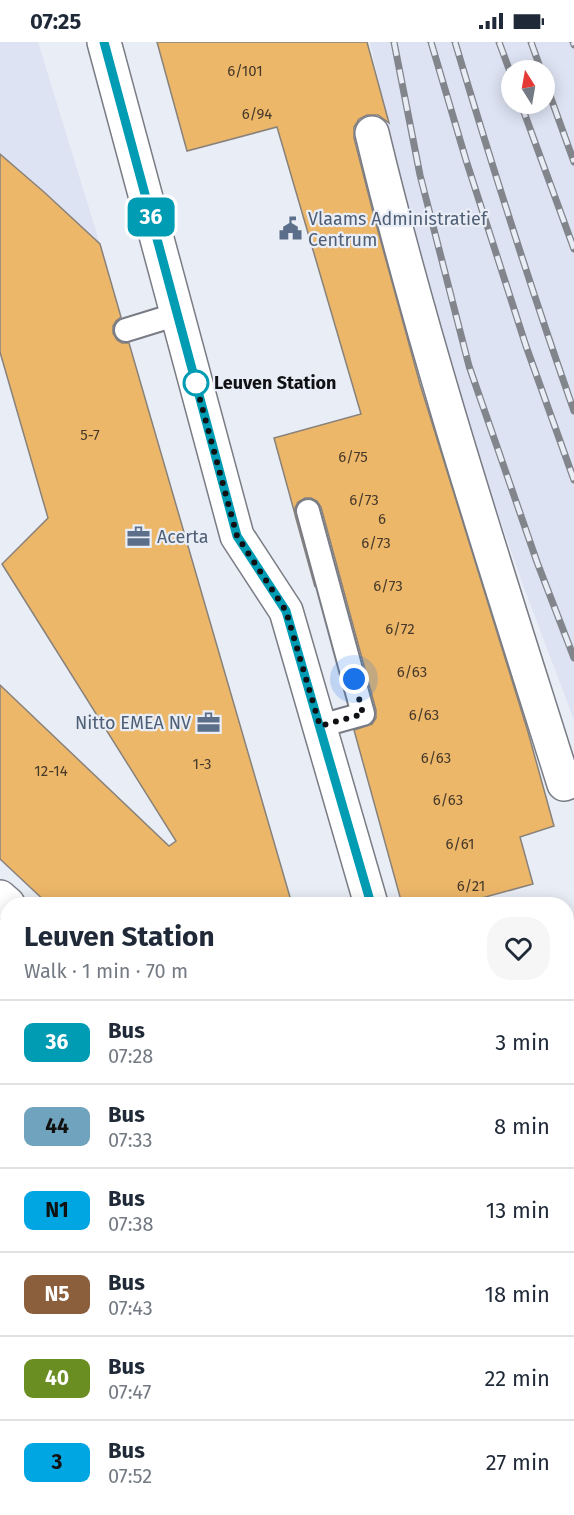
<!DOCTYPE html>
<meta charset="utf-8">
<style>
body{margin:0;font-family:"Fira Sans",sans-serif;background:#f6f6f7;color:#1f2937;height:100vh;display:flex;flex-direction:column;font-size:22px;white-space:nowrap}
*{box-sizing:border-box;margin:0}
p{font-size:20px;color:#747a83}
.icon{flex:none;width:33px;height:33px;fill:none;stroke:currentColor;stroke-width:2;stroke-linecap:round;stroke-linejoin:round}
.map{position:relative;flex:1;overflow:hidden}
.side{position:absolute;left:0px;top:855px;width:574px;height:618px;display:flex;flex-direction:column;background:#fff;border-radius:24px 24px 0 0;box-shadow:0 3px 15px #0003}
.side>*{flex:none}
.badge{padding:0 12px;border-radius:9px;font-size:21px;line-height:39px}
.needle{width:39px;rotate:349deg}
.fabs{position:absolute;left:501px;top:18px;display:grid;gap:12px}
.fabs a{display:grid;place-items:center;width:54px;height:54px;border-radius:50%;background:#fff;box-shadow:0 3px 15px #0003;font-size:30px}
.you{position:absolute;width:30px;height:30px;margin:-15px;border:4px solid #fff;border-radius:50%;background:#1a73e8;box-shadow:0 0 0 9px #1a73e833}
.map>.badge{position:absolute;translate:-50% -50%;box-shadow:0 0 0 3px #fff}
.round{display:grid;place-items:center;flex:none;width:63px;height:63px;border-radius:24px;background:#f6f6f7}
.overview{display:flex;align-items:center;justify-content:space-between;height:102px;padding:0 24px}
h1{font-size:28px;font-weight:700;line-height:45px}
ul{padding:0;list-style:none}
li{display:flex;align-items:center;gap:18px;height:84px;padding:0 24px;border-top:2px solid #e0e1e3}
li div{flex:1}
li b{display:block;font-size:22px}
li em{font-style:normal}
li .badge{min-width:66px;font-weight:700;text-align:center}
.status{display:flex;justify-content:space-between;align-items:center;height:42px;padding:0 30px;background:#fff;direction:ltr}
.status svg{height:16px;fill:currentColor}
.map>svg:first-child{display:block}
.commercial{fill:#f4ded1}
.built{fill:#dde3f3;fill-rule:evenodd}
.building{fill:#edb76a;stroke:#88827b;stroke-width:1.5}
.lines{fill:none;stroke-linecap:round;stroke-linejoin:round}
.secondary-tunnel{stroke:#c8ccd4;stroke-width:33;stroke-dasharray:33 16;stroke-linecap:butt}
.lane-casing{stroke:#797c84;stroke-width:26}
.street-casing{stroke:#797c84;stroke-width:36}
.secondary-casing{stroke:#797c84;stroke-width:36}
.lane{stroke:#fff;stroke-width:22}
.street{stroke:#fff;stroke-width:33}
.secondary{stroke:#dbdef5;stroke-width:33}
.rail-casing{stroke:#82858b;stroke-width:7}
.rail{stroke:#e9edf6;stroke-width:4.5;stroke-dasharray:14;stroke-linecap:butt}
.line-casing{stroke:#fff;stroke-width:14}
.line{stroke:#009cb4;stroke-width:9}
.walk{stroke:#101114;stroke-width:6;stroke-dasharray:0 10.8}
.stop-dot{fill:#fff;stroke:#009cb4;stroke-width:3}
.labels{text-anchor:middle;dominant-baseline:central;stroke-width:4.5;stroke-linejoin:round;paint-order:stroke}
.number-label{font-size:15px;fill:#473a2a}
.service-label{font-size:18px;fill:#4e5e75;stroke:#e9edf6;text-anchor:start}
.stop-label{font-size:18px;font-weight:bold;fill:#101114;stroke:#e9edf6;text-anchor:start}
</style>
<div class="status"><b>07:25</b><svg viewBox="0 0 49 12"><path d="M0 12V9h3v3zM5 12V6h3v6zM10 12V3h3v9zM15 12V0h3v12zM26 1h20v11H26zM47 4h2v5h-2z"/></svg></div>
<div class="map">
<svg width="574" height="1473" viewBox="0 0 574 1473">
<rect width="100%" height="100%" fill="#e9edf6"/>
<path class="commercial" d="M 7,1164 L 7,1258 L 0,1266 L 0,1172 Z
M 7,1360 L 8,1466 L 403,1466 L 411,1473 L 0,1473 L 0,1366 Z"/>
<path class="built" d="M 0,0 L 38,0 L 100,202 L 0,231 Z
M 370,0 L 574,0 L 574,678 L 522,540 L 451,337 L 401,144 ZM 512,28 L 544,28 L 544,62 L 512,62 Z"/>
<path class="building" d="M 157,0 L 367,0 L 389,81 L 378,73 L 367,73 L 359,77 L 354,85 L 354,96 L 375,178 L 420,342 L 528,690 L 554,784 L 520,795 L 533,842 L 460,862 L 402,862 L 354,688 L 372,682 L 376,676 L 376,668 L 321,465 L 317,459 L 311,456 L 305,456 L 298,460 L 295,466 L 295,473 L 315,545 L 274,396 L 361,372 L 277,85 L 187,109 Z
M 0,112 L 44,150 L 100,202 L 121,275 L 116,279 L 113,284 L 113,291 L 117,298 L 122,301 L 129,301 L 292,862 L 48,862 L 0,817 L 0,643 L 169,804 L 176,799 L 2,522 L 48,476 L 0,310 Z"/>
<g class="lines">
<path class="secondary-tunnel" d="M 490,1466 L 494,1473"/>
<defs>
<path id="lane" d="M 126,288 L 178,272
M 308,469 L 363,672 L 320,684
M 0,890 L 8,897
M 567,962 L 574,971
M 567,992 L 574,995
M 567,1051 L 574,1048
M 567,1121 L 574,1118
M 567,1191 L 574,1188
M 567,1261 L 574,1258
M 567,1331 L 574,1328
M 567,1401 L 574,1398"/>
<path id="street" d="M 104,0 L 237,494 L 286,569 L 371,862
M 372,91 C 425,311 496,526 564,742 L 574,738
M 0,855 L 8,862
M 0,1017 L 8,1024
M 0,1320 L 8,1313
M 567,1433 L 574,1449
M 466,1466 L 470,1473
M 551,1466 L 554,1473
M 509,1473 L 512,1466"/>
<path id="secondary" d="M 0,938 L 8,945
M 0,971 L 8,979"/>
</defs>
<use href="#lane" class="lane-casing"/>
<use href="#street" class="street-casing"/>
<use href="#secondary" class="secondary-casing"/>
<use href="#lane" class="lane"/>
<use href="#street" class="street"/>
<use href="#secondary" class="secondary"/>
<defs>
<path id="rail" d="M 394,0 L 420,133 L 469,324 L 537,520 L 574,616
M 431,0 L 466,118 L 526,304 L 574,438
M 455,0 C 492,124 531,247 574,369
M 499,0 L 512,35
M 531,0 L 541,28
M 573,0 L 574,3
M 544,37 L 574,120
M 521,62 L 574,207"/>
</defs>
<use href="#rail" class="rail-casing"/>
<use href="#rail" class="rail"/>
</g>
<g class="lines">
<defs>
<path id="line" d="M 104,0 L 237,494 L 286,569 L 371,862"/>
</defs>
<use href="#line" class="line-casing"/>
<use href="#line" class="line"/>
<path class="walk" d="M 196,341 L 195,339 L 237,494 L 286,569 L 320,684 L 363,672 L 354,637"/>
</g>
<defs>
<symbol id="civic-bare" viewBox="-9 -9 18 18"><path d="M-.6-6.5H3V-4.5H.6V-3L4-1V1h2V6H-6V1h2V-1L-.6-3ZM-1.2 2.5V6h2.4V2.5Z" fill="#5c6f8a" stroke="#e9edf6" stroke-width="2.5" paint-order="stroke"/></symbol>
<symbol id="office-bare" viewBox="-9 -9 18 18"><path d="M-6-3h4V-5.5h4V-3h4V5H-6ZM-1-4.5V-3h2v-1.5ZM-6 0V1H6V0Z" fill="#5c6f8a" stroke="#e9edf6" stroke-width="2.5" paint-order="stroke"/></symbol>
</defs>
<g fill-rule="evenodd">
<use href="#civic-bare" x="274" y="170" width="33" height="33"/>
<use href="#office-bare" x="122" y="478" width="33" height="33"/>
<use href="#office-bare" x="192" y="664" width="33" height="33"/>
</g>
<circle class="stop-dot" cx="196" cy="341" r="12"/>
<g class="labels">
<g class="number-label">
<text x="245" y="29">6/101</text>
<text x="257" y="72">6/94</text>
<text x="90" y="393">5-7</text>
<text x="353" y="415">6/75</text>
<text x="364" y="458">6/73</text>
<text x="382" y="477">6</text>
<text x="376" y="501">6/73</text>
<text x="388" y="544">6/73</text>
<text x="400" y="587">6/72</text>
<text x="412" y="630">6/63</text>
<text x="424" y="673">6/63</text>
<text x="436" y="716">6/63</text>
<text x="202" y="722">1-3</text>
<text x="51" y="729">12-14</text>
<text x="448" y="758">6/63</text>
<text x="460" y="802">6/61</text>
<text x="471" y="844">6/21</text>
</g>
<g class="service-label">
<text x="308" y="177">Vlaams Administratief<tspan x="308" dy="21">Centrum</tspan></text>
<text x="157" y="495">Acerta</text>
<text x="191" y="681" text-anchor="end">Nitto EMEA NV</text>
</g>
<g class="stop-label">
<text x="214" y="341">Leuven Station</text>
</g>
</g>
</svg>
<div class="fabs">
<a><svg class="needle" viewBox="-14 -14 28 28"><path d="M0-13l5 13h-10z" fill="#e53935"/><path d="M0 13l5-13h-10z" fill="#747a83"/></svg></a>
</div>
<div class="you" style="left:354px;top:637px"></div>
<b class="badge" style="left:151px;top:175px;background:#009cb4;color:#fff">36</b>
<section class="side">
<div class="overview"><div><h1>Leuven Station</h1><p>Walk · 1 min · 70 m</p></div><a class="round"><svg class="icon" aria-label="heart" viewBox="0 0 24 24"><path d="M12 20l-8-8c-3-5 5-10 8-4 3-6 11-1 8 4z"/></svg></a></div>
<ul>
<li><span class="badge" style="background:#009cb4;color:#fff">36</span><div><b>Bus</b><p>07:28</p></div><em>3 min</em></li>
<li><span class="badge" style="background:#70a3bd;color:#111">44</span><div><b>Bus</b><p>07:33</p></div><em>8 min</em></li>
<li><span class="badge" style="background:#00a6e2;color:#111">N1</span><div><b>Bus</b><p>07:38</p></div><em>13 min</em></li>
<li><span class="badge" style="background:#8b5e3c;color:#fff">N5</span><div><b>Bus</b><p>07:43</p></div><em>18 min</em></li>
<li><span class="badge" style="background:#6b8e23;color:#fff">40</span><div><b>Bus</b><p>07:47</p></div><em>22 min</em></li>
<li><span class="badge" style="background:#00a6e2;color:#111">3</span><div><b>Bus</b><p>07:52</p></div><em>27 min</em></li>
</ul>
</section>
</div>
